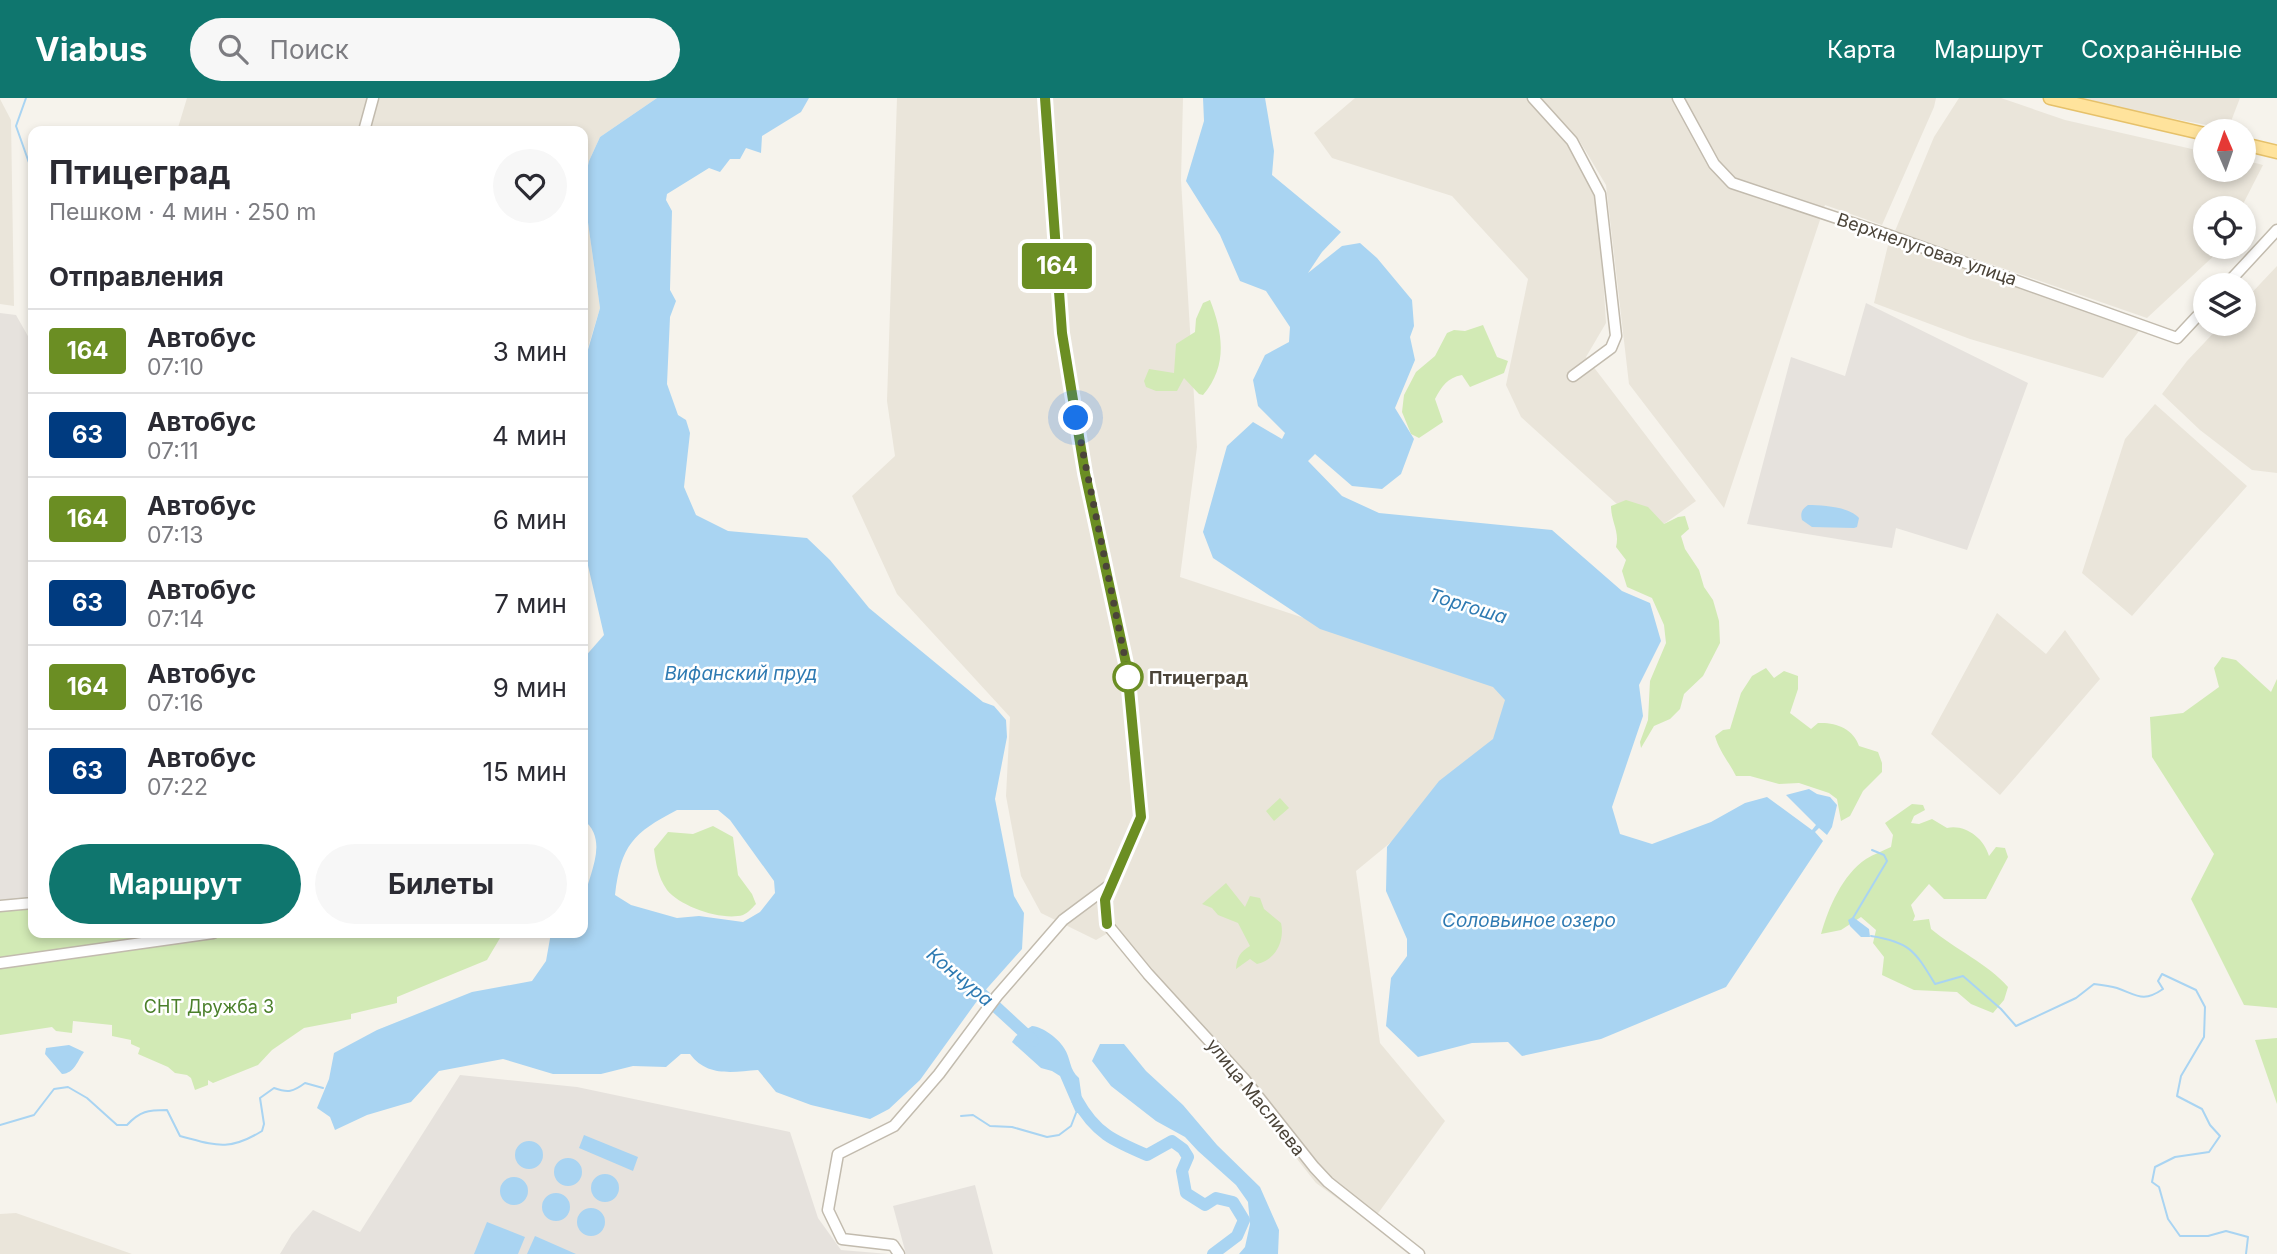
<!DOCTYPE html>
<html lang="ru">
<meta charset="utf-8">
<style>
body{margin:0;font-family:Inter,sans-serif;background:#f7f7f7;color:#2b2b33;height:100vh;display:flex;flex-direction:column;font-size:26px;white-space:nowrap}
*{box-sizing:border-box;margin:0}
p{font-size:23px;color:#7c7c81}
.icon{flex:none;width:38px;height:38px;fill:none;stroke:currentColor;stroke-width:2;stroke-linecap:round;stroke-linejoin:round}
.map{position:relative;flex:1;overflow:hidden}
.side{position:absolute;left:28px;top:28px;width:560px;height:812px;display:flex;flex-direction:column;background:#fff;border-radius:14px;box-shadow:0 4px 10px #0003}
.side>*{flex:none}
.badge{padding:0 14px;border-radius:5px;font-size:24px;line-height:46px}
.needle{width:46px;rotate:358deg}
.buttons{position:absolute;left:2193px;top:21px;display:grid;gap:14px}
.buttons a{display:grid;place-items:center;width:63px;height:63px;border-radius:50%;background:#fff;box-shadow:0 4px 10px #0003;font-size:35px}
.you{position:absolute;width:35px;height:35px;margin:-18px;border:5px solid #fff;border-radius:50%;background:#1a73e8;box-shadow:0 0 0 10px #1a73e833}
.map>.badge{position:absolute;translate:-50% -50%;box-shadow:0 0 0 4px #fff}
h2{padding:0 21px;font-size:26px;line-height:63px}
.round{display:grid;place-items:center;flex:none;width:74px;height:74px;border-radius:37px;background:#f7f7f7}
.headline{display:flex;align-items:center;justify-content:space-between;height:119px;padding:0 21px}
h1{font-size:33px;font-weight:700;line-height:52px}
.button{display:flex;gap:14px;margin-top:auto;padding:14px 21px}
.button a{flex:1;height:80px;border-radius:42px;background:#0f766e;color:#fff;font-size:28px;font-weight:700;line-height:80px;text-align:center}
.button a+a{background:#f7f7f7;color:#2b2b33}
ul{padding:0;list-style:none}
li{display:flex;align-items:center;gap:21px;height:84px;padding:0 21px;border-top:2px solid #e1e1e2}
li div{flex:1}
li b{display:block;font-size:26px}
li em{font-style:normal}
li .badge{min-width:77px;font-weight:700;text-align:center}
header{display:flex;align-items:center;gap:42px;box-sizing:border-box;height:98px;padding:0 35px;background:#0f766e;color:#fff}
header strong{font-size:33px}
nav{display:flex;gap:38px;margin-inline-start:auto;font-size:24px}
.search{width:490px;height:63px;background:#f7f7f7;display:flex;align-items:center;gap:18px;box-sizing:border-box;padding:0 24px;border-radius:38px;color:#7c7c81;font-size:26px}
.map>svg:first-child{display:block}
.residential{fill:#eae5da}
.industrial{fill:#e6e2dd}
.green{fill:#d2eab5}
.water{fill:#a9d4f2;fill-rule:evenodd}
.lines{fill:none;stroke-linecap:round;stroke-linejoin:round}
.stream{stroke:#a9d4f2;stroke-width:2}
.river{stroke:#a9d4f2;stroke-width:12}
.minor-casing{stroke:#c2bbae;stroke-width:13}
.major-casing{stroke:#e6c16a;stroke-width:15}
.minor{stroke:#fff;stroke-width:10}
.major{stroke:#ffe39c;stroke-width:12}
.line-casing{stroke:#fff;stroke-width:16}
.line{stroke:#6b8e23;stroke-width:10}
.walk{stroke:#4b4439;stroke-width:7;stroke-dasharray:0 12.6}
.stop-dot{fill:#fff;stroke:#6b8e23;stroke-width:3.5}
.labels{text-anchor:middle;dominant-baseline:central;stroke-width:5;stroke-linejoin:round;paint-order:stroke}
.street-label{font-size:18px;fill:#4b4439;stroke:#fff}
.stop-label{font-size:18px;font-weight:bold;fill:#4b4439;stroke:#fff;text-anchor:start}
.park-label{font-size:18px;fill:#4a7f2a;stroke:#fff}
.water-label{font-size:19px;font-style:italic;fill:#2e7ab2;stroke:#fff}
</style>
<header>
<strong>Viabus</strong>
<div class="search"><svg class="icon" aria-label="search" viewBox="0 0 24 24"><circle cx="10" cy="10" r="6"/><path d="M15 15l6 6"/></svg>Поиск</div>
<nav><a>Карта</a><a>Маршрут</a><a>Сохранённые</a></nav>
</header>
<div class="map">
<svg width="2277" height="1156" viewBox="0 0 2277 1156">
<rect width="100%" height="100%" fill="#f6f3ec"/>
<path class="residential" d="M 187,0 L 657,0 L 600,39 L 589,63 L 583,89 L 600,210 L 583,266 L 583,33 L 177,33 Z
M 897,0 L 1183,0 L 1181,82 L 1197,349 L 1180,479 L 1528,594 L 1492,661 L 1356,773 L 1380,945 L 1445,1023 L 1371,1125 L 1316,1085 L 1227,973 L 1108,835 L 1096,842 L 1041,815 L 1021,778 L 1006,698 L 1010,619 L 897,496 L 852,398 L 895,358 L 887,303 Z
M 1355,0 L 1527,0 L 1572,46 L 1598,99 L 1606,225 L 1586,259 L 1696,403 L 1650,436 L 1521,319 L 1506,287 L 1528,181 L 1452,98 L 1332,60 L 1314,35 Z
M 1536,0 L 1936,0 L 1934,9 L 1882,127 L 1825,107 L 1724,410 L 1629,286 L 1606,87 L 1579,42 Z
M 1959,0 L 2001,0 L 2065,22 L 2205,54 L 2205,72 L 2244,72 L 2244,62 L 2263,67 L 2241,110 L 2205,110 L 2205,149 L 2221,149 L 2218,154 L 2147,220 L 1895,133 L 1934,39 Z
M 2063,0 L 2240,0 L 2228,31 Z
M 0,1 L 11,22 L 14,208 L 0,206 Z
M 1889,143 L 2139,233 L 2103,280 L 1970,241 L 1874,205 Z
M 2277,168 L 2277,375 L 2252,372 L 2200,332 L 2162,296 L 2187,263 L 2222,226 L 2244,226 L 2244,203 Z
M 2155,306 L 2247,388 L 2132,518 L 2082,475 L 2125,341 Z
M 1997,515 L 2046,556 L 2065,532 L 2100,581 L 2000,697 L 1931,636 Z
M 16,1115 L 132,1156 L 0,1156 L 0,1116 Z"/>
<path class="industrial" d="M 1866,205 L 2028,285 L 1967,452 L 1896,430 L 1892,450 L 1747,426 L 1791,259 L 1845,278 Z
M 0,215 L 16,217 L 33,247 L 33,799 L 0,802 Z
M 460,977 L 577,989 L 790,1034 L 818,1120 L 841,1152 L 889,1156 L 280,1156 L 292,1136 L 313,1112 L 360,1134 Z
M 975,1087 L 993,1156 L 906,1156 L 893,1108 Z"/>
<path class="green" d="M 1210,202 C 1223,235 1228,268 1203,297 L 1199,296 L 1184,280 L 1177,293 L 1156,293 L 1146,289 L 1144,283 L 1149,271 L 1174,275 L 1176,246 L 1195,234 L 1196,221 L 1203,205 Z
M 1483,227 L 1497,259 L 1508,263 L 1504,275 L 1470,289 L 1462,277 C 1447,280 1442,288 1435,301 L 1443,324 L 1419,340 L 1411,336 L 1402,314 L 1404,297 L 1416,274 L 1435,258 L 1447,235 L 1454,232 L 1465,233 Z
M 1626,402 L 1648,409 L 1664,426 L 1678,419 L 1685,418 L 1689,431 L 1681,438 L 1685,451 L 1699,472 L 1704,489 L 1713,502 L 1719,523 L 1720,545 L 1703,578 L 1684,596 L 1680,611 L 1670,621 L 1654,628 L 1641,650 L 1640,644 L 1648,622 L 1650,583 L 1666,545 L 1664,527 L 1652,500 L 1627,489 L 1622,473 L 1626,462 L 1616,449 C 1620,433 1611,424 1611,408 Z
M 2222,559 L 2236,562 L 2271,594 L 2277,581 L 2277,910 L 2244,907 L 2191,801 L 2214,756 L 2152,659 L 2150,619 L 2183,615 L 2219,589 L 2214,570 Z
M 1766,570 L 1774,580 L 1784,573 L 1798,578 L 1798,591 L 1790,615 L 1811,631 L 1818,625 C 1835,624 1853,630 1859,648 L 1878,654 L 1882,665 L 1882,674 L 1863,693 L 1850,718 L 1841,723 L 1837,701 L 1829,695 L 1799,685 L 1779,686 L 1750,678 L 1736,678 C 1729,664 1719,653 1715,638 L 1723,632 L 1730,631 L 1741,595 L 1752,578 Z
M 1280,700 L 1289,710 L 1274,723 L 1266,713 Z
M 1912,706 L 1923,707 L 1925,712 L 1914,718 L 1911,725 L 1919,726 L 1932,721 L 1947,730 C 1965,726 1984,740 1989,758 L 1996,749 L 2005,750 L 2008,759 L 1986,801 L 1944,801 L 1929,786 L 1911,807 L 1915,818 L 1913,823 L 1929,821 L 1931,831 C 1956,852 1987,865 2008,889 L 2004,902 L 1993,915 L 1971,906 L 1957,894 L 1914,892 L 1882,877 L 1884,859 L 1873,845 L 1876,832 L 1861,819 L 1841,832 L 1821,836 C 1828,810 1843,776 1866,761 C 1874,756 1883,753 1891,749 L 1893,737 L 1885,725 Z
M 713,728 L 733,739 L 738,777 L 752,796 L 756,806 C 752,810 748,815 743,817 C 722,823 681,809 667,792 C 658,779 656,766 654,751 L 668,734 L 693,736 Z
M 1226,785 L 1245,809 L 1250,798 L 1260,800 L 1264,811 L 1281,825 C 1285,842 1276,862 1257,866 L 1250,861 L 1236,871 C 1237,859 1240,854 1250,848 L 1238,825 L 1218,817 L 1212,810 L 1202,806 Z
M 33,799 L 33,835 L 503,835 L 487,862 L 397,899 L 397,905 L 351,916 L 351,921 L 304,930 L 272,952 L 258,967 L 213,985 L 208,982 L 208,987 L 195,992 L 191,980 L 187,977 L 175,975 L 168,969 L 138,956 L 140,950 L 131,946 L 131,942 L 112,938 L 112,927 L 73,923 L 72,935 L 56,933 L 52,929 L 0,937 L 0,802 Z
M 2277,940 L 2277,1006 L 2255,942 Z"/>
<path class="water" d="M 657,0 L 809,0 L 801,14 L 762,38 L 761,55 L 746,50 L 740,61 L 730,61 L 720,74 L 709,70 L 667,96 L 666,102 L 672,113 L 670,192 L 676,203 L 670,219 L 667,286 L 678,317 L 686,322 L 690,335 L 684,389 L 696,417 L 728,433 L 807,440 L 830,462 L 869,510 L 983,604 L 994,608 L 1006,622 L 1007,639 L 995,701 L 1014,798 L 1024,815 L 1022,851 L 982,896 L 920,982 L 889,1011 L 870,1021 L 811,1007 L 776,994 L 758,972 C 732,974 707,979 690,956 L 681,956 L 666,969 L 633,968 L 601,976 L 553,976 L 503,961 L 439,973 L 411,1004 L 367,1017 L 335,1032 L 330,1019 L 317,1010 L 329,981 L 334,955 L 377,932 L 472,894 L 532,883 L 546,863 L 551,835 L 583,835 C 583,826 582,816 583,807 C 587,777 611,744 583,721 L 583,561 L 604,537 L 583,446 L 583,269 L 600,210 L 583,89 L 589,63 L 600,39 ZM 677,712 L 718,712 L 730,722 L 774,783 L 775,795 L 760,814 L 743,824 L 699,818 L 677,820 L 631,807 L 615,797 C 621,747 633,735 677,712 Z
M 1203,0 L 1265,0 L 1274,53 L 1272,77 L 1341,134 L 1322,154 L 1308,175 L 1342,148 L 1360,145 L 1377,160 L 1412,202 L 1414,228 L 1410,239 L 1415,262 L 1395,310 L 1414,341 L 1401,376 L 1382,391 L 1352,388 L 1315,356 L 1308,363 L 1342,398 L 1379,415 L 1552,432 L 1622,493 L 1650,505 L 1661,543 L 1639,587 L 1643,618 L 1612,709 L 1620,736 L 1652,746 L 1711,724 L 1745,705 L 1767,699 L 1812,732 L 1816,727 L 1786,697 L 1809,691 L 1817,696 L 1830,699 L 1837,707 L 1832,729 L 1827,737 L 1819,730 L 1815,734 L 1823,743 L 1726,889 L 1601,941 L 1522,958 L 1508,944 L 1472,945 L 1418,959 L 1386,928 L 1391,880 L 1407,858 L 1407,841 L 1386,793 L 1387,749 L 1439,683 L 1493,641 L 1505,602 L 1493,589 L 1320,531 L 1213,460 L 1203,434 L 1227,348 L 1253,324 L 1282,341 L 1285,335 L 1258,308 L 1253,282 L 1265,257 L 1289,244 L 1290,229 L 1266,193 L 1240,183 L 1220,137 L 1186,83 L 1204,23 Z
M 1808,407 C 1823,407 1850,409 1859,420 L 1857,429 L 1854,430 L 1812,429 L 1802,422 C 1800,415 1802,411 1808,407 Z
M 1853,819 L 1869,831 L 1870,839 L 1861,839 L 1850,828 L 1848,822 Z
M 1032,928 C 1043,929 1058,940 1064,950 C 1071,960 1069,972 1079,980 L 1084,1015 L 1076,1015 L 1060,978 L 1052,973 L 1041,970 L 1012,944 L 1016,938 Z
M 1100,946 L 1124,946 L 1146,973 L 1183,1007 L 1217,1047 L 1260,1089 L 1279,1132 L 1278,1156 L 1239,1156 L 1245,1149 L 1250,1126 L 1248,1104 L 1236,1087 L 1198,1053 L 1185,1039 L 1156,1023 L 1111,988 L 1092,963 Z
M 69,947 L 84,954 C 77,963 75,975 62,976 L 45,956 L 46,950 Z
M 584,1037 L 638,1059 L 633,1073 L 579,1050 Z
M515 1057a14 14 0 1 1 28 0a14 14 0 1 1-28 0Z
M554 1074a14 14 0 1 1 28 0a14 14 0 1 1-28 0Z
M591 1090a14 14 0 1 1 28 0a14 14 0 1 1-28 0Z
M500 1093a14 14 0 1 1 28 0a14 14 0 1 1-28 0Z
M542 1109a14 14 0 1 1 28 0a14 14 0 1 1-28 0Z
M577 1124a14 14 0 1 1 28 0a14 14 0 1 1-28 0Z
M 487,1124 L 525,1139 L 518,1156 L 474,1156 Z
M 535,1138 L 576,1156 L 527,1156 Z"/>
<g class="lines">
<path class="stream" d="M 26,0 L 16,28 L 33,76
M 1853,820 L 1887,763 L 1884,757 L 1872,752
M 1871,838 C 1910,844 1915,853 1935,886 L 1963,878 L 2001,911 L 2016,928 L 2076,900 L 2094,886 C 2102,887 2110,888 2117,890 C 2137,897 2143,905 2163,891 L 2158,883 L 2162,876 L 2196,892 L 2205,909 L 2204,939 L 2181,978 L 2177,998 L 2202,1011 L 2210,1027 L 2220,1038 L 2209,1054 L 2175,1059 L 2155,1069 L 2152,1084 L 2159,1089 L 2168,1121 L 2180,1138 L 2208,1138 L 2226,1133 L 2248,1139 L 2246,1156
M 961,1018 L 973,1017 L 990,1028 L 1012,1029 L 1047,1039 L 1059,1037 L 1071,1028 L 1076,1015
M 0,1027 L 34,1017 L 54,991 L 68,989 L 87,1000 L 117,1027 L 127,1027 C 140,1013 148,1012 167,1012 L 180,1038 C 215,1047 228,1054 262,1033 L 264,1026 L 260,1000 L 274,990 C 288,995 293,994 305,985 L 323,990"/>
<path class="river" d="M 982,896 L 1033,943
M 1077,1002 C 1095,1035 1114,1043 1147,1057 L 1172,1043 L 1183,1051 L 1188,1059 L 1182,1073 L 1186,1095 L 1205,1107 L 1216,1100 L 1233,1104 L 1244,1122 L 1237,1138 L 1213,1156"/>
<defs>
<path id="minor" d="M 1045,0 L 1062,235 L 1085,375 L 1127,570 L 1141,719 L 1105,802 L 1107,826 L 1148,876 L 1245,982 L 1314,1069 L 1328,1084 L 1419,1156
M 1533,0 L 1572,43 L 1600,96 L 1616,238 L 1611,250 L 1573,278
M 1678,0 L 1714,66 L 1732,85 L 1885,136 L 2177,240 L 2205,210
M 364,33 L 373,0
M 2226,187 L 2277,132
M 0,808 L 33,805
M 0,865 L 213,835
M 899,1156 L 893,1147 L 842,1141 L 828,1112 L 838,1056 L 894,1028 L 939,976 L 997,898 L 1063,822 L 1110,787"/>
<path id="major" d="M 2050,0 L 2205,36
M 2244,46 L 2277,54"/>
</defs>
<use href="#minor" class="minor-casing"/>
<use href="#major" class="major-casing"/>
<use href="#minor" class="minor"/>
<use href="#major" class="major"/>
</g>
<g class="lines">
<defs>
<path id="line" d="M 1045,0 L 1062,235 L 1085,375 L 1127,570 L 1141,719 L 1105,802 L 1107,826"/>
</defs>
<use href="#line" class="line-casing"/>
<use href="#line" class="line"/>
<path class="walk" d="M 1076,320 L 1127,570 L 1128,584 L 1128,579"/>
</g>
<circle class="stop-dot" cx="1128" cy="579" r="14"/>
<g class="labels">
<g class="street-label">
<text transform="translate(1927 151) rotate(19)">Верхнелуговая улица</text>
<text transform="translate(1256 999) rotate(51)">улица Маслиева</text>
</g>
<g class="stop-label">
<text x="1149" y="579">Птицеград</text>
</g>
<g class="park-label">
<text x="209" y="908">СНТ Дружба 3</text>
</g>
<g class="water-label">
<text transform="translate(1468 508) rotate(17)">Торгоша</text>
<text x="741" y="575">Вифанский пруд</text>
<text x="1529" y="822">Соловьиное озеро</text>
<text transform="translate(960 879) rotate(40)">Кончура</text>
</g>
</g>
</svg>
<div class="buttons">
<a><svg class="needle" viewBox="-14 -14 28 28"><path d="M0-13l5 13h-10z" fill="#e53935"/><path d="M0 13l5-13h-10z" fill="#7c7c81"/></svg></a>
<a><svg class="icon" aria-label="locate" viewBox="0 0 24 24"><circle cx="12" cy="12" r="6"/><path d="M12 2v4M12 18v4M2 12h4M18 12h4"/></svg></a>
<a><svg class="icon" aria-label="layers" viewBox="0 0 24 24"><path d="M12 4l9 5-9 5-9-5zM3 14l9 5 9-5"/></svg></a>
</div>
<div class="you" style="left:1076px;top:320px"></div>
<b class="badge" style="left:1057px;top:168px;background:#6b8e23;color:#fff">164</b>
<section class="side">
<div class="headline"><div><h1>Птицеград</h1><p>Пешком · 4 мин · 250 m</p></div><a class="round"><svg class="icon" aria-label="heart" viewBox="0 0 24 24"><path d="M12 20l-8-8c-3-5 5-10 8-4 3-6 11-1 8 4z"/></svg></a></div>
<h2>Отправления</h2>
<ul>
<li><span class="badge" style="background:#6b8e23;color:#fff">164</span><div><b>Автобус</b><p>07:10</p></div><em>3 мин</em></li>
<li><span class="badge" style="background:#003b80;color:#fff">63</span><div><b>Автобус</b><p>07:11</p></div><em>4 мин</em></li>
<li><span class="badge" style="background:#6b8e23;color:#fff">164</span><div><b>Автобус</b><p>07:13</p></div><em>6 мин</em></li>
<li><span class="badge" style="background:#003b80;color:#fff">63</span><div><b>Автобус</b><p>07:14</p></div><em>7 мин</em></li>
<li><span class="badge" style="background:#6b8e23;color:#fff">164</span><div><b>Автобус</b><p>07:16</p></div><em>9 мин</em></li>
<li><span class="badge" style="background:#003b80;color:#fff">63</span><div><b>Автобус</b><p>07:22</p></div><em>15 мин</em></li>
</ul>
<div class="button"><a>Маршрут</a><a>Билеты</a></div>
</section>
</div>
